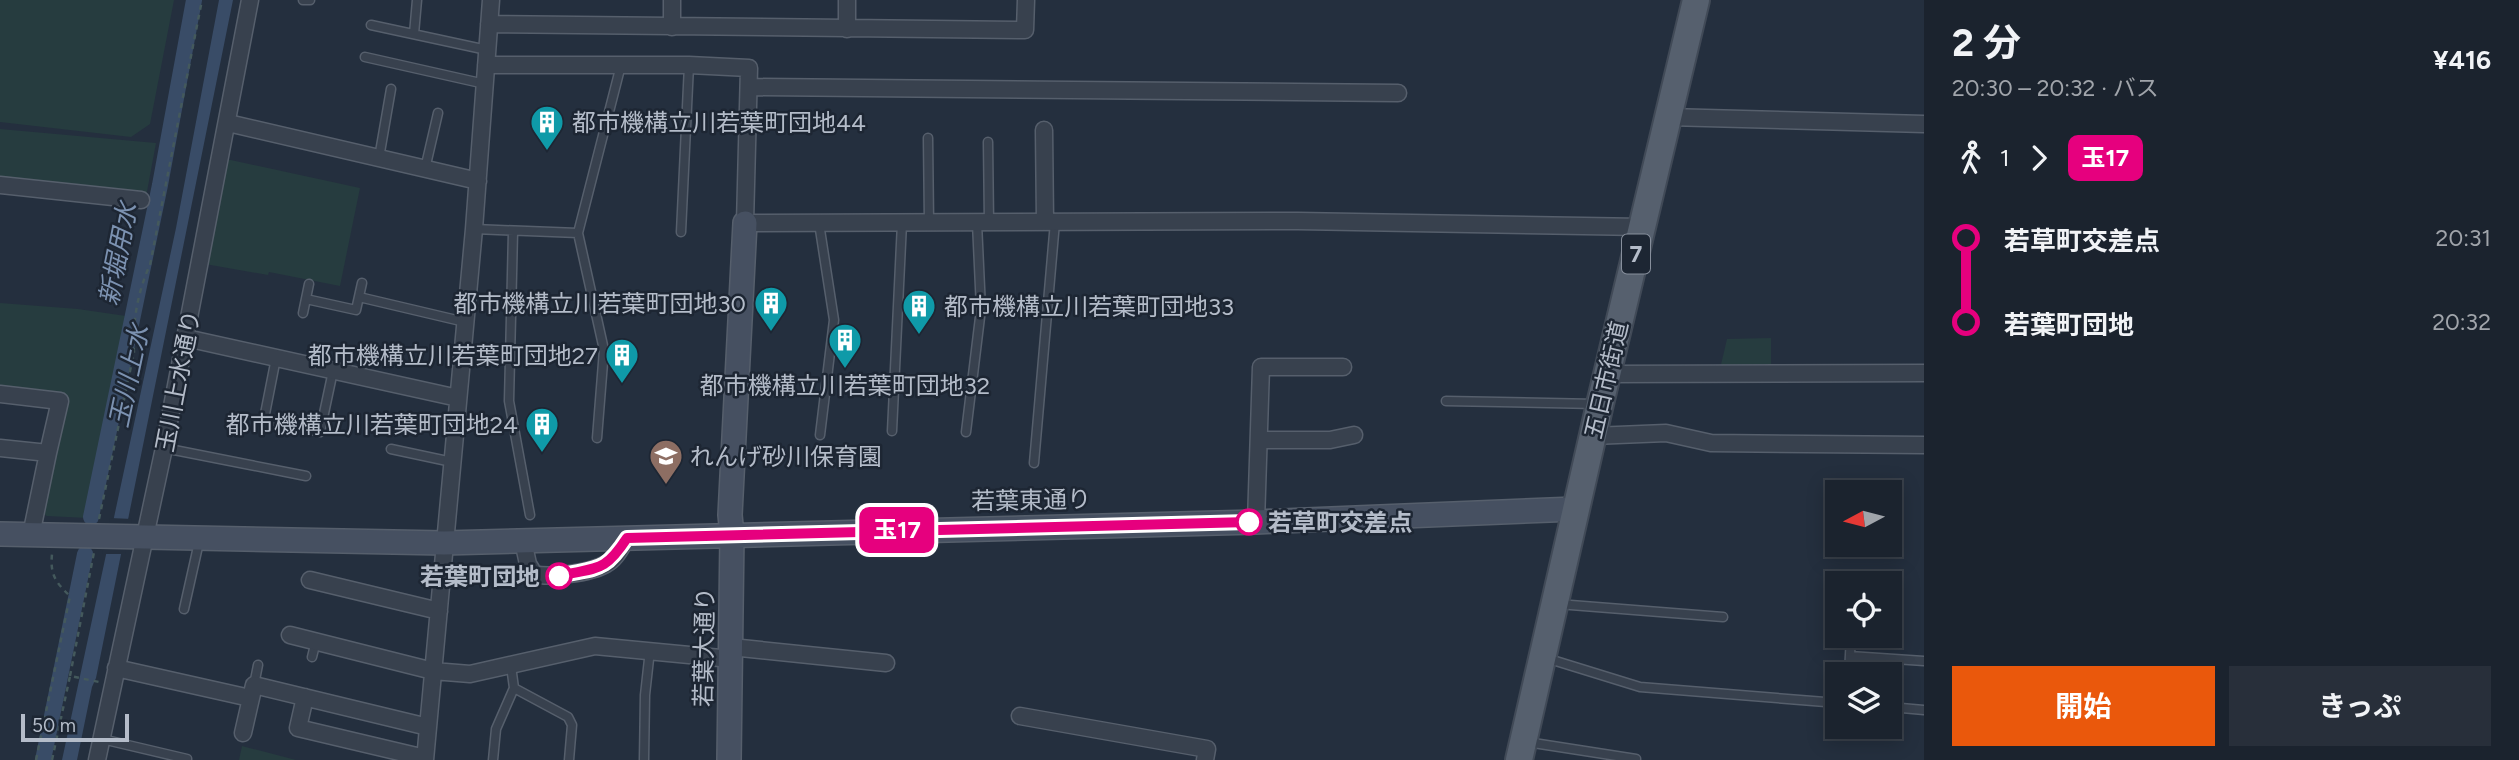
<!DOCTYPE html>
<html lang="ja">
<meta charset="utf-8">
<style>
body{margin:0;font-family:Figtree,"Noto Sans JP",sans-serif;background:#282f3a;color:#f1f3f6;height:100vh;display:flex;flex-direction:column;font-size:26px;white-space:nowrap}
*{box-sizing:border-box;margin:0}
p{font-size:23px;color:#a0a4aa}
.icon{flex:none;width:38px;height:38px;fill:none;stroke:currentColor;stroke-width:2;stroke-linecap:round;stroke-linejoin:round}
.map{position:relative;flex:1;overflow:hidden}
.panel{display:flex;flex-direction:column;background:#1b232e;width:595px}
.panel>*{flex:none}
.badge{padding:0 14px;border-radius:10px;font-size:24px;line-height:46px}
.needle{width:46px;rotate:263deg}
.buttons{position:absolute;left:1825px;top:480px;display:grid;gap:14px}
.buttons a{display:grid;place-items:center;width:77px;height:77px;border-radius:0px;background:#1b232e;box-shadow:0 4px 18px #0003,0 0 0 2px #39404a;font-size:35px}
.scale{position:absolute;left:21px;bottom:18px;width:108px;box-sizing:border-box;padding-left:7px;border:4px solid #b4bcc9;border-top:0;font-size:19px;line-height:24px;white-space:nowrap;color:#b4bcc9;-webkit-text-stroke:5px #1d2633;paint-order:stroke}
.map>.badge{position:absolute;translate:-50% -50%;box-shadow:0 0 0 4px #fff}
.legs{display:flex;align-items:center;gap:10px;height:77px;padding:0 28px;font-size:23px}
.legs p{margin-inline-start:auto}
.summary{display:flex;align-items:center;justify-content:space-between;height:119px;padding:0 28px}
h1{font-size:38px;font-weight:700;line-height:52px}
.button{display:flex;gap:14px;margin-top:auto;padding:14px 28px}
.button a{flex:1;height:80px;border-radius:0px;background:#ea580c;color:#fff;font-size:28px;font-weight:700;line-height:80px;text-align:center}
.button a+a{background:#282f3a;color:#f1f3f6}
ul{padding:0 28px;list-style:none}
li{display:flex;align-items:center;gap:24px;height:84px;font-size:26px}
li i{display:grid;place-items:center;width:10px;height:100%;margin:0 9px;background:currentColor}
li i::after{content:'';width:18px;height:18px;margin:-9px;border:5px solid;border-radius:50%;background:#1b232e}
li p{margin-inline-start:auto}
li:first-child i{background:linear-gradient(#0000 50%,currentColor 0)}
li:last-child i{background:linear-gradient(currentColor 50%,#0000 0)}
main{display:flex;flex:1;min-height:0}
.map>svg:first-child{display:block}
.green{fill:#263c3f}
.water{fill:#394c67}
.pier{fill:#242f3e}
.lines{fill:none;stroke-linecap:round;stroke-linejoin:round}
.canal{stroke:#394c67;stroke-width:16}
.lane-casing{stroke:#565f6c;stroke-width:11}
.street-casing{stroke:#565f6c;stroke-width:19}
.secondary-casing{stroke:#565f6c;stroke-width:26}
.primary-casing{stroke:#414a57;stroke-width:30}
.path{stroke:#44595c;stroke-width:2.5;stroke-dasharray:5 5;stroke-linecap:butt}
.lane{stroke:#38414e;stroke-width:8}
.street{stroke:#38414e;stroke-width:16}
.secondary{stroke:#465061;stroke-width:23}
.primary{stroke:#56606e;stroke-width:26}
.line-1-casing{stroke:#fff;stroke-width:16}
.line-1{stroke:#e6007e;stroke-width:10}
.stop-1-dot{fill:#fff;stroke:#e6007e;stroke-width:3.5}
.labels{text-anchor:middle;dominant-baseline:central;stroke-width:5;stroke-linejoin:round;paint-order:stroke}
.shield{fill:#1d2633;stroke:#878f9c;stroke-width:2}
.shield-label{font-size:23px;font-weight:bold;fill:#b4bcc9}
.poi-label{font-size:24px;fill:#b4bcc9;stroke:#1d2633;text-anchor:start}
.street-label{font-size:24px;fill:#b4bcc9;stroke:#1d2633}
.stop-label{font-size:24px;font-weight:bold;fill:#b4bcc9;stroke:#1d2633;text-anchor:start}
.water-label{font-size:26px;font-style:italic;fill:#7c92b1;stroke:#1d2633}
</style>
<main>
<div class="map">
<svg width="1924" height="760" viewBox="0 0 1924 760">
<rect width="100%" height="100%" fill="#242f3e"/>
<path class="green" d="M 0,0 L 174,0 L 150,124 L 131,137 L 0,122 Z
M 0,129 L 156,143 L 146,197 L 0,185 Z
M 226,159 L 360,188 L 340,286 L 269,272 L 268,275 L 205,264 Z
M 0,303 L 78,309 L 126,316 L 87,518 L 47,516 L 40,512 L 65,393 L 0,387 Z
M 1771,338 L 1771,372 L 1719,373 L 1727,339 Z
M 242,746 L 296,760 L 239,760 Z"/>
<path class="water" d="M 219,0 L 233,0 L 96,678 L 92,687 L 77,760 L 62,760 L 176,228 Z"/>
<path class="pier" d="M 110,518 L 132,519 L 125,554 L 102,554 Z"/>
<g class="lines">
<path class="canal" d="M 91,517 L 160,185 L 194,0
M 43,760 L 85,554"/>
<defs>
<path id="lane" d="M 303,0 L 310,0
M 371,25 L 487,50
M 414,34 L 417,0
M 365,57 L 485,84
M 928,138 L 929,223
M 988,142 L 989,223
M 379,158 L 391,89
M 425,169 L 438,113
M 819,223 L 834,320 L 820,435
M 474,229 L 578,233
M 513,232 L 509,401 L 530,515
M 681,232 L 689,65
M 359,297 L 465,322
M 306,299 L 356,310 L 362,283
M 303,313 L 309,284
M 276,358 L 264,419 L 320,432 L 333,371
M 1446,401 L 1597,404
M 892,431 L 902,223
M 966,432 L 981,309 L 977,223
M 597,438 L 604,350 L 578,233 L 621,65
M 164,448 L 306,476
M 391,449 L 452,462
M 1034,463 L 1055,222
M 1558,604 L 1723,617
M 184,609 L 199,542
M 1850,656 L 1924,661
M 312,657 L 316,641
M 1546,658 L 1640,687 L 1838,703
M 1849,674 L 1851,635
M 254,685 L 258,665
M 514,688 L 568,717 L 572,725 L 569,760
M 1890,707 L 1924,710
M 102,739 L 187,759
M 1527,742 L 1636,759
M 493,760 L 496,729 L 514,688 L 511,666
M 644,760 L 645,695 L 650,650"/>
<path id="street" d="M 489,24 L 1025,30 L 1026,0
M 672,27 L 672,0
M 847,29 L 847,0
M 486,65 L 689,65 L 749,68 L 745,223 L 1298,221 L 1643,227
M 749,87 L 1398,93
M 1668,117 L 1924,124
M 228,123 L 478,181
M 1044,130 L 1045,222
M 0,185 L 141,200
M 186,338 L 458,398
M 1607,374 L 1924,373
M 0,394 L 60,401 L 48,453 L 0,448
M 1593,436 L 1666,433 L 1711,443 L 1924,445
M 1260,440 L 1330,440 L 1354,435
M 1256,522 L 1261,367 L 1343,367
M 31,535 L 48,453
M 523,541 L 528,564 L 534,574 C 550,578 591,573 606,564 C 616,559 621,547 627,538
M 310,580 L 439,611
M 290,635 L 433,671 L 470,674 L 595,646 L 731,659
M 731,647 L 886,663
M 116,668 L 250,698
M 305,697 L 298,728 L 425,758
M 1020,716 L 1207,749 L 1205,760
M 243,733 L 254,685 L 428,727
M 97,760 L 164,448 L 250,0
M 425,760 L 474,229 L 491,0"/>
<path id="secondary" d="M 0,534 L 444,543 L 1256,522 L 1576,509
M 729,760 L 732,535 L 730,515 L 745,223"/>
<path id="primary" d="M 1519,760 L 1600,404 L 1696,0"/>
</defs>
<use href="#lane" class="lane-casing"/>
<use href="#street" class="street-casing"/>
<use href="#secondary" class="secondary-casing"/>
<use href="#primary" class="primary-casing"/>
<path class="path" d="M 99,519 L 134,352 C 132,324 138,290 150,265 L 202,0
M 70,676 L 94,552
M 36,760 L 70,596 C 55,582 50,574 52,554
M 52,760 L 70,676 L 99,682"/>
<use href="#lane" class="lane"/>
<use href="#street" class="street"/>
<use href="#secondary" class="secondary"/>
<use href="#primary" class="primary"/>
</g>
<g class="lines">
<defs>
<path id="line-1" d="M 559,576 C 598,567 604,573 627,538 L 1249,522"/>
</defs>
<use href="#line-1" class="line-1-casing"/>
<use href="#line-1" class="line-1"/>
</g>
<defs>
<symbol id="building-pin" viewBox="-11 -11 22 30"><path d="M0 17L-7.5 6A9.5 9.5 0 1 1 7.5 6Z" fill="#0f9aa8" stroke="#1d2633"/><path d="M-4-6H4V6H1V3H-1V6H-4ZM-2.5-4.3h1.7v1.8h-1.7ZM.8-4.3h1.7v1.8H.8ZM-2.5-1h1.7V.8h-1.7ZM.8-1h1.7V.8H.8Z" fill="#fff"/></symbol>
<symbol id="school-pin" viewBox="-11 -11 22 30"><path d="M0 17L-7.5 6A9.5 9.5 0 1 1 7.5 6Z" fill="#8d6e63" stroke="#1d2633"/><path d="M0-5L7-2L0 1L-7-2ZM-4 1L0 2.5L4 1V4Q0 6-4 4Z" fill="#fff"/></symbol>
</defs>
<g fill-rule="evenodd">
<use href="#building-pin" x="528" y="103" width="38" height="52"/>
<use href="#building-pin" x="752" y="284" width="38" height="52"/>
<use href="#building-pin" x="900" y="287" width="38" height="52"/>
<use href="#building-pin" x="826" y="321" width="38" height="52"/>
<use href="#building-pin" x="603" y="336" width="38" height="52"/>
<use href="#building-pin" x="523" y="405" width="38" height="52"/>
<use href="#school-pin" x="647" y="437" width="38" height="52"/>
</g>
<g class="stop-1-dot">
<circle cx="1249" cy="522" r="12"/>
<circle cx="559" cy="576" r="12"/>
</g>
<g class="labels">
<rect class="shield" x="1622" y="234.5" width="28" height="39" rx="5"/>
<g class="shield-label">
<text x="1636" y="254">7</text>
</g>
<g class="poi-label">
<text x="572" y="122">都市機構立川若葉町団地44</text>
<text x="746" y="303" text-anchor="end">都市機構立川若葉町団地30</text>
<text x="944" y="306">都市機構立川若葉町団地33</text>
<text x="598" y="355" text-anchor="end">都市機構立川若葉町団地27</text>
<text x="845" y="385" text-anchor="middle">都市機構立川若葉町団地32</text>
<text x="518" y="424" text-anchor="end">都市機構立川若葉町団地24</text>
<text x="690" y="456">れんげ砂川保育園</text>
</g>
<g class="street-label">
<text transform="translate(1606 380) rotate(-77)">五日市街道</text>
<text transform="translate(178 381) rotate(-79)">玉川上水通り</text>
<text transform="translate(1031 500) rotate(-1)">若葉東通り</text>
<text transform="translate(704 647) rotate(-89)">若葉大通り</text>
</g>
<g class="stop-label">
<text x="1268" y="522">若草町交差点</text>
<text x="540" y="576" text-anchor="end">若葉町団地</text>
</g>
<g class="water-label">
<text transform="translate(118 254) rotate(-79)">新堀用水</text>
<text transform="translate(129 376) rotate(-78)">玉川上水</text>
</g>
</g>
</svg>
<div class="buttons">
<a><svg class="needle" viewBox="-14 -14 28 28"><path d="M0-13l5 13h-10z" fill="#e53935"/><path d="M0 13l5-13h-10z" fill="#a0a4aa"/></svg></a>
<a><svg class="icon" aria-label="locate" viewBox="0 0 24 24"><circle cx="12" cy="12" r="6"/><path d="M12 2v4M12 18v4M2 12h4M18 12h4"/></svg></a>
<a><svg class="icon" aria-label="layers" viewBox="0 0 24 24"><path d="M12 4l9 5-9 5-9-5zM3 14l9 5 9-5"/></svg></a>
</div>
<div class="scale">50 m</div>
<b class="badge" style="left:897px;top:530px;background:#e6007e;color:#fff">玉17</b>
</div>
<section class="panel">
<div class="summary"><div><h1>2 分</h1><p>20:30 – 20:32 · バス</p></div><b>¥416</b></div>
<div class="legs"><svg class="icon" aria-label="walk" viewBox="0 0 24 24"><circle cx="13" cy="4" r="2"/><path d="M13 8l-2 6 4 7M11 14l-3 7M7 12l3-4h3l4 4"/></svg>1<svg class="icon" aria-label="forward" viewBox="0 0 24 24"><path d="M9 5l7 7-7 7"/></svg><b class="badge" style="background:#e6007e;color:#fff">玉17</b></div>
<ul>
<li><i style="color:#e6007e"></i><b>若草町交差点</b><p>20:31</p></li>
<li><i style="color:#e6007e"></i><b>若葉町団地</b><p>20:32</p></li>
</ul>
<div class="button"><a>開始</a><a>きっぷ</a></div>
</section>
</main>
